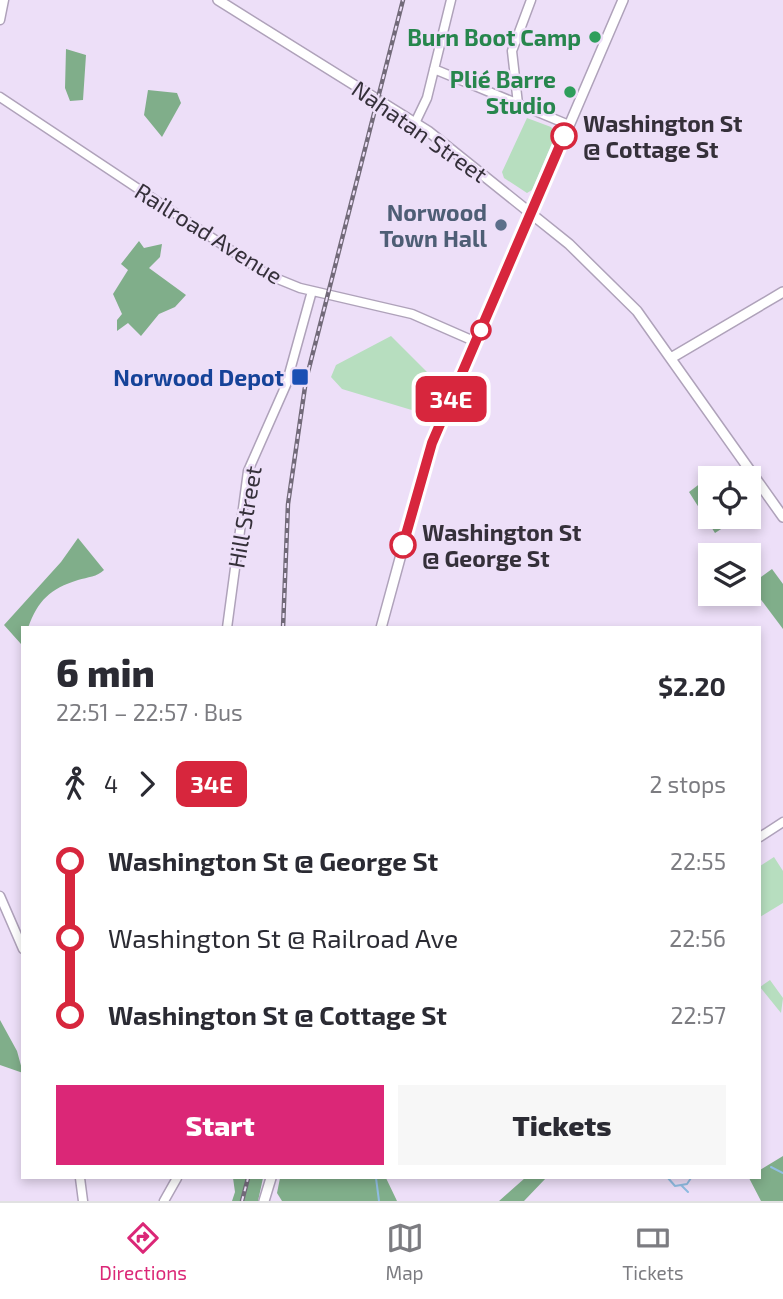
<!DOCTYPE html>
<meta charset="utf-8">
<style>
body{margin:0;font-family:"Exo 2",sans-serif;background:#f7f7f7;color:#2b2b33;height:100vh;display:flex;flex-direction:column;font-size:26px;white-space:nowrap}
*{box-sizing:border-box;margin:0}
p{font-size:23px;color:#7c7c81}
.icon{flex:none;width:38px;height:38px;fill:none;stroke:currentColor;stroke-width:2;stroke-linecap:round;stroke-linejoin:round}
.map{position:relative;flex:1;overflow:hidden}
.side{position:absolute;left:21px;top:626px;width:740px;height:553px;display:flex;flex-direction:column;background:#fff;border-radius:0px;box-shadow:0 4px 10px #0003}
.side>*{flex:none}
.badge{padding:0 14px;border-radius:10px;font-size:24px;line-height:46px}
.controls{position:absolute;left:698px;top:466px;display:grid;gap:14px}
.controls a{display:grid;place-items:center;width:63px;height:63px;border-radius:0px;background:#fff;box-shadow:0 4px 10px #0003;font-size:35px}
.map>.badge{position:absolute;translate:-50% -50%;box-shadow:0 0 0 4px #fff}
.legs{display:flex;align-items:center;gap:10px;height:77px;padding:0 35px;font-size:23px}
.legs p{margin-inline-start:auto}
.head{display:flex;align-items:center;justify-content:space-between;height:119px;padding:0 35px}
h1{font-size:38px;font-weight:800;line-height:52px}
.button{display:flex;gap:14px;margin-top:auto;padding:14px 35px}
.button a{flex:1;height:80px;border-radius:0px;background:#db2777;color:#fff;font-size:28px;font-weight:800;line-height:80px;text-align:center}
.button a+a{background:#f7f7f7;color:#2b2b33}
ul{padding:0 35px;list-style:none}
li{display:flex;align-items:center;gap:24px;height:77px;font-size:26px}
li i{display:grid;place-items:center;width:10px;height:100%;margin:0 9px;background:currentColor}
li i::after{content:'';width:18px;height:18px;margin:-9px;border:5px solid;border-radius:50%;background:#fff}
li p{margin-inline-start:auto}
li:first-child i{background:linear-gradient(#0000 50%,currentColor 0)}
li:last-child i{background:linear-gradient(currentColor 50%,#0000 0)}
.tabs{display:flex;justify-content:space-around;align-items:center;height:98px;border-top:2px solid #e1e1e2;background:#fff;font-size:19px;color:#7c7c81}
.tabs a{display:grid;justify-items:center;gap:4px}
.tabs .on{color:#db2777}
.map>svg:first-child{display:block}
.green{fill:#b7debf}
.forest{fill:#80ae8a}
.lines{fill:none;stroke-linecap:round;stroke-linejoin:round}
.stream{stroke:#90bde3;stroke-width:2}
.tertiary-casing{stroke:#afa2ba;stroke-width:11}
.secondary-casing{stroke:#afa2ba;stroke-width:12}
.tertiary{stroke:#fff;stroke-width:8}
.secondary{stroke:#fff;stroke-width:9}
.rail-casing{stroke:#726a79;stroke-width:4.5}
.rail{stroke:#eddff8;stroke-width:2;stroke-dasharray:5;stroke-linecap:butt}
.line-1-casing{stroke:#fff;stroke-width:16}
.line-1{stroke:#d7263d;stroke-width:10}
.leisure-dot{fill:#2e9e5b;stroke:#eddff8;stroke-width:2.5}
.stop-1-dot{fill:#fff;stroke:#d7263d;stroke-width:3.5}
.service-dot{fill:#5c6f8a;stroke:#eddff8;stroke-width:2.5}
.transit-dot{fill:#1a4fb4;stroke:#eddff8;stroke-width:2.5}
.labels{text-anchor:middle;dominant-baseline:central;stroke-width:5;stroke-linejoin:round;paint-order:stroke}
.leisure-label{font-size:23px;font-weight:bold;fill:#27864d;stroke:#eddff8;text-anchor:end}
.stop-label{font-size:23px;font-weight:bold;fill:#35303a;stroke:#eddff8;text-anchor:start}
.street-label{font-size:23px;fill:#35303a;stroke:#eddff8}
.service-label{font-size:23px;font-weight:bold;fill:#4e5e75;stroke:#eddff8;text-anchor:end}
.transit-label{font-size:23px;font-weight:bold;fill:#164399;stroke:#eddff8;text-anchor:end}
</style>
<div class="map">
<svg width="783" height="1201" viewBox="0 0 783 1201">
<rect width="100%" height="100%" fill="#eddff8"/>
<path class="green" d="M 527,118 L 551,127 L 556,134 L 532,190 L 527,193 L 504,178 L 502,172 Z
M 391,336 L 431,376 L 415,411 L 342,389 L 331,377 L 336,365 Z
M 774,857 L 783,871 L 783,903 L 760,917 L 760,866 Z
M 770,980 L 783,998 L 781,1013 L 760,987 Z"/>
<path class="forest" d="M 66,49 L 86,55 L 83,100 L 70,101 L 65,88 Z
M 148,90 L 177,93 L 181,103 L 162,137 L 144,115 Z
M 139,241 L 144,248 L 162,244 L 160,257 L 149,268 L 186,295 L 175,307 L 159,314 L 141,336 L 128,323 L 117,331 L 117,320 L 122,314 L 113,294 L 128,270 L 121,264 Z
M 710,476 L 710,516 L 741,516 L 715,533 L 689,492 Z
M 78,538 L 104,570 C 97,577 88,577 78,580 C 50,589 38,600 28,628 L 23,628 L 21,644 L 4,625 L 61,562 Z
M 772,569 L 783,584 L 783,629 L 750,585 Z
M 0,1020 L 17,1051 L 23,1073 L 0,1065 Z
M 783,1156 L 783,1201 L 761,1201 L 749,1178 L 760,1178 L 760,1170 Z
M 233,1178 L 263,1178 L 258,1201 L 232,1201 L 235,1192 Z
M 280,1178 L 386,1178 L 397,1201 L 282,1201 L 277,1193 Z
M 525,1178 L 546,1178 L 524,1201 L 499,1201 Z"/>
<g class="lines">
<path class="stream" d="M 771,1167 L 783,1173
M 376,1178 L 379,1201
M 668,1178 L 675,1186 L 687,1184 L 691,1178
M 681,1185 L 688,1192"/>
<defs>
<path id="tertiary" d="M 0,20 L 4,0
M 434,69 L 569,125
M 0,97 L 268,275 L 300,288 L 412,314 L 476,342
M 518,104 L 512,51 L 531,0
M 415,123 L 427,98 L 451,0
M 227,628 L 248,471 L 286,385 L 312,291
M 760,837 L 783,822
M 0,896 L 23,949
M 80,1178 L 83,1201
M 164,1201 L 177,1178"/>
<path id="secondary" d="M 218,0 L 428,131 L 569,244 L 637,311 L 783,517
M 671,358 L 783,292
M 381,628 L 429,452 L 623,0
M 264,1201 L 271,1178"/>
</defs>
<use href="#tertiary" class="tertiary-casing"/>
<use href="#secondary" class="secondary-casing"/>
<use href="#tertiary" class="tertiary"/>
<use href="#secondary" class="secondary"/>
<defs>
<path id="rail" d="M 283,628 L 288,504 L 306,380 L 403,0
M 242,1201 L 248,1178"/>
</defs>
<use href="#rail" class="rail-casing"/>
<use href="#rail" class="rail"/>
</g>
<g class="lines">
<defs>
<path id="line-1" d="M 403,545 L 432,443 L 564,136"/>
</defs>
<use href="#line-1" class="line-1-casing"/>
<use href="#line-1" class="line-1"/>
</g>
<g class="leisure-dot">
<circle cx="595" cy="37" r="7"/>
<circle cx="570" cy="92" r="7"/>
</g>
<g class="stop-1-dot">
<circle cx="564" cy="136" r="12"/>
<circle cx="481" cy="330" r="9"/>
<circle cx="403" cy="545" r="12"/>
</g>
<circle class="service-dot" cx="501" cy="225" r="7"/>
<rect class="transit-dot" x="291" y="368" width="18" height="18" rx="3.5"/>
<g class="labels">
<g class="leisure-label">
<text x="581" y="37">Burn Boot Camp</text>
<text x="556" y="79">Plié Barre<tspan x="556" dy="26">Studio</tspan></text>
</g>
<g class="stop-label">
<text x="583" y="123">Washington St<tspan x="583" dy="26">@ Cottage St</tspan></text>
<text x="422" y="532">Washington St<tspan x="422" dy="26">@ George St</tspan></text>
</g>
<g class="street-label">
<text transform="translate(420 131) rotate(35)">Nahatan Street</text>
<text transform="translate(209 233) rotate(32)">Railroad Avenue</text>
<text transform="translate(244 517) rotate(-80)">Hill Street</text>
</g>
<g class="service-label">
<text x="487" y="212">Norwood<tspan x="487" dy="26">Town Hall</tspan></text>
</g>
<g class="transit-label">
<text x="284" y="377">Norwood Depot</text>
</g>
</g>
</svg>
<div class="controls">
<a><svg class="icon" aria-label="locate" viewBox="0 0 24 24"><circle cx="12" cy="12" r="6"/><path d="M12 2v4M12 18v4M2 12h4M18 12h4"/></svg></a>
<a><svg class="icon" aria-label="layers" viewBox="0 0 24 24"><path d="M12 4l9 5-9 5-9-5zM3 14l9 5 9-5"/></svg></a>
</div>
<b class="badge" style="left:451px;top:399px;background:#d7263d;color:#fff">34E</b>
<section class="side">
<div class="head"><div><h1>6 min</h1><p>22:51 – 22:57 · Bus</p></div><b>$2.20</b></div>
<div class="legs"><svg class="icon" aria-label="walk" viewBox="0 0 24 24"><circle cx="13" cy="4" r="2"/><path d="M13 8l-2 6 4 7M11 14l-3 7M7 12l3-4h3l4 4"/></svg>4<svg class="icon" aria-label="forward" viewBox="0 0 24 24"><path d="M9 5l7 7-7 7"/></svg><b class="badge" style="background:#d7263d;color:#fff">34E</b><p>2 stops</p></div>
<ul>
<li><i style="color:#d7263d"></i><b>Washington St @ George St</b><p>22:55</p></li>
<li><i style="color:#d7263d"></i><span>Washington St @ Railroad Ave</span><p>22:56</p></li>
<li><i style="color:#d7263d"></i><b>Washington St @ Cottage St</b><p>22:57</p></li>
</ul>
<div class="button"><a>Start</a><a>Tickets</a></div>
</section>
</div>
<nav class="tabs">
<a class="on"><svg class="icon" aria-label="directions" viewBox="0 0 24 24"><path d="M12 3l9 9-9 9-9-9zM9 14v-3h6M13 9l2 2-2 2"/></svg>Directions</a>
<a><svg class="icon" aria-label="map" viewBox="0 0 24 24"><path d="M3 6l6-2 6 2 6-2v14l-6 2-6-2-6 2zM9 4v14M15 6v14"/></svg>Map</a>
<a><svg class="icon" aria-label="tickets" viewBox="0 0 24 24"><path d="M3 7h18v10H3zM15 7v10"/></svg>Tickets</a>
</nav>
